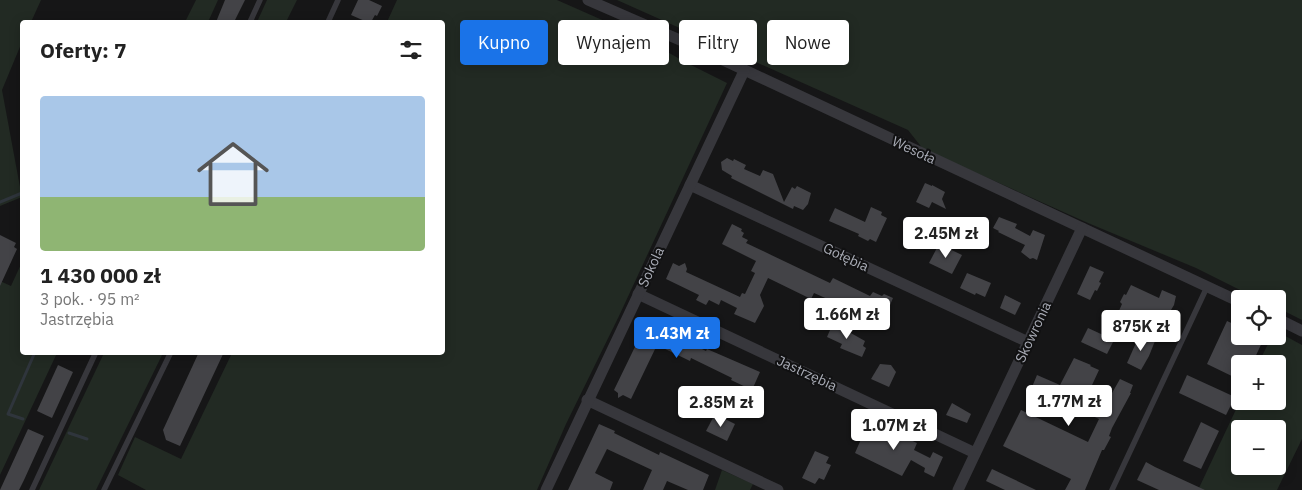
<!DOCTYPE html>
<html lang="pl">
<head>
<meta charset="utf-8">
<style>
	:root { --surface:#fff; --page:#f2f2f2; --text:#222; --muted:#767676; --line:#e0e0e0; --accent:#1a73e8 }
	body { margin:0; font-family:"IBM Plex Sans",sans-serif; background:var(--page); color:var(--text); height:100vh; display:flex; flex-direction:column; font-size:19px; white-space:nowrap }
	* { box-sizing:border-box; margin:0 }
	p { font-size:16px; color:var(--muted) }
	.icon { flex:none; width:28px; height:28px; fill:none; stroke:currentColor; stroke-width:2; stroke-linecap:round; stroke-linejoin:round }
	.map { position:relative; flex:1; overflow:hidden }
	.side { position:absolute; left:20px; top:20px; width:425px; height:335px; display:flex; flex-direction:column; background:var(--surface); border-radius:5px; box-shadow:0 2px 12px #0003 }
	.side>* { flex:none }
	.hud { position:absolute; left:460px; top:20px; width:475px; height:45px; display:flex; gap:10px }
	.tools { position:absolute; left:1231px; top:290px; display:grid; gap:10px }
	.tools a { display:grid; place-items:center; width:55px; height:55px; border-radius:5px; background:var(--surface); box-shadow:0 2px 12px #0003; font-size:25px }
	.price { position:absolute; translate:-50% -42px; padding:0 11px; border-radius:5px; background:#fff; color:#222; font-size:16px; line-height:32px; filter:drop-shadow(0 1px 2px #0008) }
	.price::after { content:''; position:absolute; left:50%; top:30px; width:15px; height:11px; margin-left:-8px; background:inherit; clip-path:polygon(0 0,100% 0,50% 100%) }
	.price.on { background:var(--accent); color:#fff }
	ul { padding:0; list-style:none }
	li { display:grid; align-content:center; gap:10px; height:265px; padding:0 20px }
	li+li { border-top:1px solid var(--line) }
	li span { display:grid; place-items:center; height:155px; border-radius:5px; color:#555 }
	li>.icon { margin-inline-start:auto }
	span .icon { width:90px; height:90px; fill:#fffc; stroke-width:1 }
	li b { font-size:21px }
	h2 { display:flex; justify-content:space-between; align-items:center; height:60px; padding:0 20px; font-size:21px }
	.tag { padding:0 18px; border-radius:5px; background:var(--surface); box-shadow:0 2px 12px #0003; font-size:18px; line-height:45px }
	.tag.on { background:var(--accent); color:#fff }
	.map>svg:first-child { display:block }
	.green { fill:#222a23; fill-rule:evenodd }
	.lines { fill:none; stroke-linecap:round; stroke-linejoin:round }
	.stream { stroke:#2f353c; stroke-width:3 }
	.building { fill:#434347 }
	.lane { stroke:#37373c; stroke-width:5.5 }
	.street { stroke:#37373c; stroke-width:11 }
	.labels { text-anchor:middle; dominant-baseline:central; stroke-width:4; stroke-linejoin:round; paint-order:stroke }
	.street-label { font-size:14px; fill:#a9acb6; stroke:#111112 }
</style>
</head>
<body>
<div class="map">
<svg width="1302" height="490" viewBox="0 0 1302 490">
	<rect width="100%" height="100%" fill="#161617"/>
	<!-- green -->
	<g class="green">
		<polygon points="0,0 41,0 31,22 22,22 22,42 2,90 20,187 22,187 22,197 0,206"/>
		<polygon points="196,0 218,0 208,22 185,22"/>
		<polygon points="267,0 297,0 286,22 257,22"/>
		<polygon points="397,0 557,0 643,38 685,62 727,83 619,316 566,424 537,490 146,490 118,475 135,437 181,459 232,353 442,352 442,22 387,22"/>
		<polygon points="617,0 1302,0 1302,320 1278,308 1278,299 1258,299 1196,268 1088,223 923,149 908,130"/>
		<polygon points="22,262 22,352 57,353 0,475 0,281 11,286"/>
		<path d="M 1278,332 L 1302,345 L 1302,439 L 1277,490 L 1198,490 L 1240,401 L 1278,401 L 1278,364 L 1258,364 L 1272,336 L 1278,336 ZM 1240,429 L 1278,429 L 1278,466 L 1240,466 Z"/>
		<polygon points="104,353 163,353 96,490 39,490"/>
		<polygon points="722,470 753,484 750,490 715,490"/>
	</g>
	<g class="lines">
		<!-- stream -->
		<g class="stream">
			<polyline points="0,202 22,193"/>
			<polyline points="23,419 8,414 35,352"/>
			<polyline points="69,433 87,439"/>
		</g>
	</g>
	<!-- building -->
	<g class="building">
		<polygon points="225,0 245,0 234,22 216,22"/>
		<polygon points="358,0 369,0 382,6 377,16 375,15 371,22 367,22 351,15"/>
		<polygon points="727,158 733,161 734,159 746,165 744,169 760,176 763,170 773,174 784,202 792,187 795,189 797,186 811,193 808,204 803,210 794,206 793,209 731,178 732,176 722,170 721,162"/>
		<polygon points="925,183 932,186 932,185 945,192 942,199 946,209 932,202 929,208 916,202"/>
		<polygon points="871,207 882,212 881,215 887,218 876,242 870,239 868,241 858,236 859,234 829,221 835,208 865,222"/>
		<polygon points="999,217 1017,224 1015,228 1030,236 1033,230 1045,235 1037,260 1033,258 1030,259 1021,252 1025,245 998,232 999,231 993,228"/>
		<polygon points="732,224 742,229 741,231 744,233 742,237 748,240 746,243 830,283 833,278 870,296 873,292 882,296 884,294 893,298 885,317 880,315 877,321 814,293 811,299 768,278 760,295 764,306 755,323 734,314 737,308 721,300 719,305 709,300 706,305 696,300 699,295 666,279 673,263 679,266 685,263 687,269 686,272 740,297 742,293 745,294 755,273 751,271 756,261 722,244"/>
		<polygon points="0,235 16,243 14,247 17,249 0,286"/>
		<polygon points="939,244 962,255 952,274 929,263"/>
		<polygon points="1090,266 1104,272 1099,282 1101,283 1097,291 1095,290 1090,300 1077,294"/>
		<polygon points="967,273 991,283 985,297 976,293 975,295 960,288"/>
		<polygon points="1131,285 1159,298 1162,290 1176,296 1174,305 1162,325 1135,312 1131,321 1118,313 1122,304 1120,302 1124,294 1126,295"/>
		<polygon points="1005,295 1021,303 1015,315 1000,308"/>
		<polygon points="648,320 687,338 686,341 706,351 707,349 760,372 752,390 731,380 732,378 691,358 690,361 657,345 631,399 623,395 618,398 618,393 614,390"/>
		<polygon points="1227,321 1240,327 1240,336 1265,336 1252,364 1240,364 1240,380 1207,364"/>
		<polygon points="833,323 865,341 863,346 866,348 862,357 840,348 842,344 827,337"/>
		<polygon points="1088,328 1114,340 1107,354 1081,342"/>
		<polygon points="1140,334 1155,341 1149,356 1141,370 1127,363"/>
		<polygon points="199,352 224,352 180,446 166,440 163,430"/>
		<polygon points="1074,358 1091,365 1090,366 1099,370 1086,398 1104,407 1120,379 1133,385 1130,393 1131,393 1112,428 1109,436 1111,437 1104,450 1102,450 1085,490 1065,490 1071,479 1003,446 1021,410 1088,442 1099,419 1032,387 1037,375 1060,385"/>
		<polygon points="880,364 891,365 896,372 889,387 871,379"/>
		<polygon points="58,365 73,372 52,418 37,411"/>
		<polygon points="1187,375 1235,397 1226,415 1179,393"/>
		<polygon points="952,403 971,414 967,423 946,415"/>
		<polygon points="715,414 735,424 727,441 706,431"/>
		<polygon points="869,421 917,443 914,450 930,458 933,452 943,457 934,477 924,472 925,468 911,460 902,476 855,453"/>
		<polygon points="1201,422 1219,431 1201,469 1183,461"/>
		<polygon points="599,424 615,431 614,433 659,455 660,452 709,475 703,490 688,490 667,481 663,490 643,490 652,470 607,449 595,473 613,482 610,490 568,490"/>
		<polygon points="28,429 44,436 24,480 19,490 0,490"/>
		<polygon points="815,451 829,457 826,463 831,465 824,480 819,478 815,484 802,478"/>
		<polygon points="1146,462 1155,467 1205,490 1159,490 1137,480"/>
		<polygon points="992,469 1011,478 1036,490 1005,490 986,481"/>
	</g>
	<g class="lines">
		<!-- lane -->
		<g class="lane">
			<polyline points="250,22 260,0"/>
			<polyline points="328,22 338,0"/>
			<polyline points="32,490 96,352"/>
			<polyline points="104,490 171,352"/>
			<polyline points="1112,490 1207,287"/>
		</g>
		<!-- street -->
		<g class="street">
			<polyline points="588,0 689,44 1240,302"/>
			<polyline points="690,185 1028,342"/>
			<polyline points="638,294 975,453"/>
			<polyline points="1278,319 1302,331"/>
			<polyline points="587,400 778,490"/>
			<polyline points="546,490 744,71"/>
			<polyline points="958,490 1082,228"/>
		</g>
	</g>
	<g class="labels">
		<!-- street labels -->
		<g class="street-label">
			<text transform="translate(914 150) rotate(25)">Wesoła</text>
			<text transform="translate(846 257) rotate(25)">Gołębia</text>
			<text transform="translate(651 267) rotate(-65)">Sokola</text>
			<text transform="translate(1033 332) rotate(-65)">Skowronia</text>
			<text transform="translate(807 373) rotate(25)">Jastrzębia</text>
		</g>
	</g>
</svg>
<div class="tools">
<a><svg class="icon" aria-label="locate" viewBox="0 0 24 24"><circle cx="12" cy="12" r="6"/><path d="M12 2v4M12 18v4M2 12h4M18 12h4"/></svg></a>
<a>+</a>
<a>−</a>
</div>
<b class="price" style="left:946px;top:259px">2.45M zł</b>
<b class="price" style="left:847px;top:340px">1.66M zł</b>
<b class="price" style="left:1141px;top:352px">875K zł</b>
<b class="price on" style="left:677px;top:359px">1.43M zł</b>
<b class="price" style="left:1069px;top:427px">1.77M zł</b>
<b class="price" style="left:721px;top:428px">2.85M zł</b>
<b class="price" style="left:894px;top:451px">1.07M zł</b>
<div class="hud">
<a class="tag on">Kupno</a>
<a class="tag">Wynajem</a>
<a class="tag">Filtry</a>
<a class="tag">Nowe</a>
</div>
<section class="side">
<h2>Oferty: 7<svg class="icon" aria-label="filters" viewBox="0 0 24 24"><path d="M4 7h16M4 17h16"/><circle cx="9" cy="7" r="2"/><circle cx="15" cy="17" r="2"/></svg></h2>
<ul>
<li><span style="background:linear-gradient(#a9c7e8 65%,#8fb573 0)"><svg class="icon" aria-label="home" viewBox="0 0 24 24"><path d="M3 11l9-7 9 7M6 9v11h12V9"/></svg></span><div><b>1 430 000 zł</b><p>3 pok. · 95 m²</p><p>Jastrzębia</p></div></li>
</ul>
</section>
</div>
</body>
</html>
